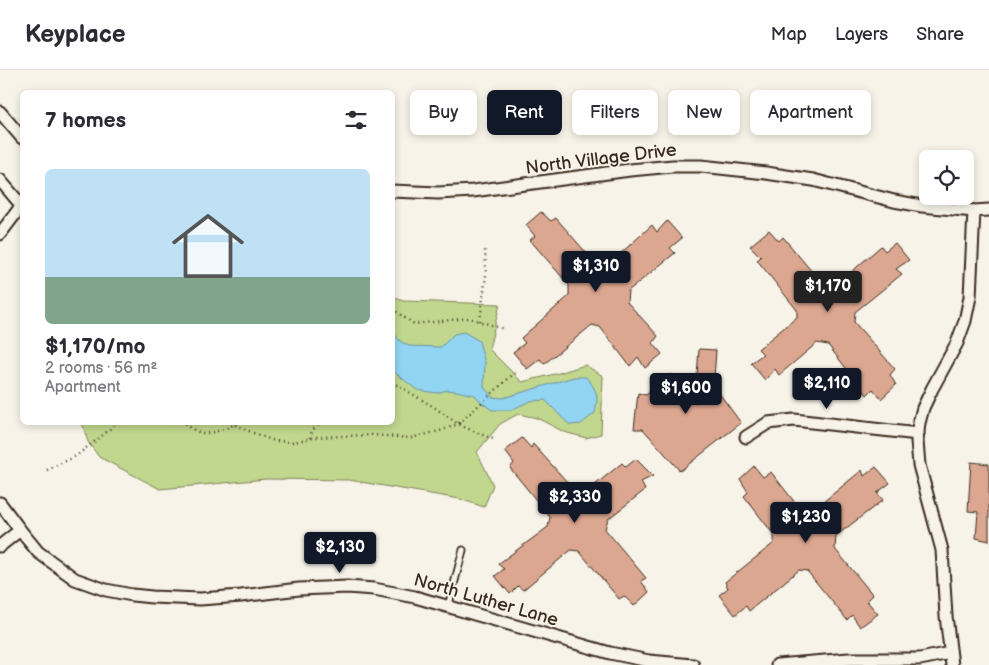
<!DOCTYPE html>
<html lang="en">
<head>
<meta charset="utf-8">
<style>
	:root { --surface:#fff; --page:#f7f7f7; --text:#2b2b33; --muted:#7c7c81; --line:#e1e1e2; --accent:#111827 }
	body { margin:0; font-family:"Balsamiq Sans",sans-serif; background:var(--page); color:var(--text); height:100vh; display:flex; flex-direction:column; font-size:19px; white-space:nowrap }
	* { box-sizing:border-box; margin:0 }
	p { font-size:16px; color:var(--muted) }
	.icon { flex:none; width:28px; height:28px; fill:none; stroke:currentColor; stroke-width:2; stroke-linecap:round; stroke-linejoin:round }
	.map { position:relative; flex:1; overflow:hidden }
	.details { position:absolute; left:20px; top:20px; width:375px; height:335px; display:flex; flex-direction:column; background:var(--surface); border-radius:8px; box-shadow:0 2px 8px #0003 }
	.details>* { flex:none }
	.guide { position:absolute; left:410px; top:20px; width:475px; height:45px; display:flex; gap:10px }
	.controls { position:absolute; left:919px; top:80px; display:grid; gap:10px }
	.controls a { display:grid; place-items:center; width:55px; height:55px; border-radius:8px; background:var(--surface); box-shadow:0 2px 8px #0003; font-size:25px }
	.price { position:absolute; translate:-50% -42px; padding:0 11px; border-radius:5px; background:var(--accent); color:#fff; font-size:16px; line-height:32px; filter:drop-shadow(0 1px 2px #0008) }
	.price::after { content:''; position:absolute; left:50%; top:30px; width:15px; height:11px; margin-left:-8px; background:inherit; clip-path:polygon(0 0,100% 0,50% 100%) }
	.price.active { background:#222; color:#fff }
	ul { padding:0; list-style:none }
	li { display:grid; align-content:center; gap:10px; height:265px; padding:0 25px }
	li span { display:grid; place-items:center; height:155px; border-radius:8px; color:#555 }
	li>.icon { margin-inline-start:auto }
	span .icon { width:90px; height:90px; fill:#fffc; stroke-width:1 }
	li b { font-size:21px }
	h2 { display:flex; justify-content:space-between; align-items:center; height:60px; padding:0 25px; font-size:21px }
	.pill { padding:0 18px; border-radius:8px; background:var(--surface); box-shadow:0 2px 8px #0003; font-size:18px; line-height:45px }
	.pill.active { background:var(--accent); color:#fff }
	header { display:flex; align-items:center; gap:30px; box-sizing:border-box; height:70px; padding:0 25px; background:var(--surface); border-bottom:1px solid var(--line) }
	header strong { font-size:24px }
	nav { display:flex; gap:28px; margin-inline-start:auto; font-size:18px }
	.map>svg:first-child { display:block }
	.green { fill:#c0d78d; stroke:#7e8056 }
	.water { fill:#91d5f3; stroke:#6f919e }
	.building { fill:#dca790; stroke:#3b2a1e }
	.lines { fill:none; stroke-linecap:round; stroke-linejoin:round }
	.service-casing { stroke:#3b2a1e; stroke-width:9 }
	.minor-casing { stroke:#3b2a1e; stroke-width:15 }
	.path { stroke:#3b2a1e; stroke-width:2.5; stroke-dasharray:1 4; stroke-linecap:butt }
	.service { stroke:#f7f3e8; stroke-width:5.5 }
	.minor { stroke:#f7f3e8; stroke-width:11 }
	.labels { text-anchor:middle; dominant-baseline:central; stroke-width:4; stroke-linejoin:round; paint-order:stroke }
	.street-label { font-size:18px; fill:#3b2a1e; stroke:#f7f3e8 }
</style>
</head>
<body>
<header>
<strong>Keyplace</strong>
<nav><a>Map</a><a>Layers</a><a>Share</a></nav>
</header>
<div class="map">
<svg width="989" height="595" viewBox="0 0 989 595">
	<rect width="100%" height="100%" fill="#f7f3e8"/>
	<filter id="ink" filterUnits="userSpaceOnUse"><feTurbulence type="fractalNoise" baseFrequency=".02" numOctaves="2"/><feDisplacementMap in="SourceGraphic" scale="10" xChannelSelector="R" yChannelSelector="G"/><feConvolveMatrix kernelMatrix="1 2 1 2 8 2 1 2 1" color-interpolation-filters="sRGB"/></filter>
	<g filter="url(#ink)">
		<!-- green -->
		<polygon class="green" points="393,227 403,231 500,234 489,279 522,312 559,303 585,295 603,306 601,364 586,368 564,362 537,348 518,344 500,354 477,382 493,415 484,437 460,429 349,410 266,409 160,419 99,387 88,372 82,353 392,352"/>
		<!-- water -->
		<path class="water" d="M 392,261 L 400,271 L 409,276 L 441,277 L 454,264 L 464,262 L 479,271 L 485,293 L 484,317 L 492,327 L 503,328 L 574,307 L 586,307 C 597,320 599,326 595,343 L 581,354 L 570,355 C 561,348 554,338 545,330 L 530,331 L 511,340 L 492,340 L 481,332 L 475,325 L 456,321 L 447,320 L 437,323 L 417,320 L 393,301 Z"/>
		<!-- building -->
		<g class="building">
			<polygon points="541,142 551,151 556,148 596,194 609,194 652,155 657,162 667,151 682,168 670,178 675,183 628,221 627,232 658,266 653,273 662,284 645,298 638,287 630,296 600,257 592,255 544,294 540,289 527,299 513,282 525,273 521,268 569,226 569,215 530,170 535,166 526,155"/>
			<polygon points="769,160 779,171 783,167 823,215 833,218 881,176 885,181 895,173 909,190 896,199 902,204 855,242 854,252 895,299 890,305 896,315 881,329 873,319 867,325 828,275 817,273 779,305 775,299 765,310 751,293 763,284 758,279 797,247 797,240 757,190 761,187 750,176"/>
			<polygon points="699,279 716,280 714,310 716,309 716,319 741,353 680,401 643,359 634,359 638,323 646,325 671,304 695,333"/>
			<polygon points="522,368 531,378 533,374 577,423 585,423 622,393 626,397 636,389 653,406 641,412 645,420 608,449 605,459 646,508 641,511 649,522 634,536 624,526 619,529 579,481 571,480 523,520 518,516 510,524 495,506 504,499 498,494 548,457 550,447 510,398 514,393 505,381"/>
			<polygon points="971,392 989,394 989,471 976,468 978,442 968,441"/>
			<polygon points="754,396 763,407 771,402 800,439 811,442 862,400 864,406 876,397 890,413 877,423 883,430 836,466 835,479 873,525 867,531 878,544 860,557 852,545 847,550 807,501 799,500 749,541 746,536 735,545 719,525 728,518 725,512 774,473 774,465 744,426 748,422 740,409"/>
		</g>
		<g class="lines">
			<defs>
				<polyline id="service" points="448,537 463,480"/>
				<g id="minor">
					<polyline points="0,42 22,68"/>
					<polyline points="0,110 22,136"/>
					<polyline points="392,121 438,123 473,121 630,100 673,96 701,96 766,103 813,110 894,131 922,136 974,141 989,140"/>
					<polyline points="0,164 22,135"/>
					<polyline points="746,367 768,353 794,350 918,364"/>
					<polyline points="0,433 20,460 38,482 75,509 106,520 132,525 152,527 200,529 241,526 299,519 347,517 374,519 415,527 610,583 649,591 693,595"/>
					<polyline points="0,476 20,460"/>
					<polyline points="777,595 849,589 920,589 950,583"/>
					<polyline points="952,595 946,546 942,480 919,395 917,371 919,353 923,338 932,319 957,273 965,251 970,227 974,141"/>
				</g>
			</defs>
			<!-- service casing -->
			<use href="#service" class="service-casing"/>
			<!-- minor casing -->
			<use href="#minor" class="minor-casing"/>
			<!-- path -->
			<g class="path">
				<polyline points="392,239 414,254 469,248 504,259"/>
				<polyline points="480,251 486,205 485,179"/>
				<polyline points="392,312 434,337 458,354 473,361 493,369"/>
				<path d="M 180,352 C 186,355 196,362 202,363 C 211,364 231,358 237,352"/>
				<polyline points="235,355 258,365 275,371 295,372 315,367 372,365 411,368 443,360 458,354 517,301"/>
				<polyline points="310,368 312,361 320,352"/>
				<polyline points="47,400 76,386 108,361 117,352"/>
			</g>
			<!-- service -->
			<use href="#service" class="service"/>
			<!-- minor -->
			<use href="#minor" class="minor"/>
		</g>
	</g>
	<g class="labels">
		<!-- street labels -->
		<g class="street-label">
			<text transform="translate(601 89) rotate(-7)">North Village Drive</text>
			<text transform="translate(486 530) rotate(16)">North Luther Lane</text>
		</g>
	</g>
</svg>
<div class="controls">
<a><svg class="icon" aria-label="locate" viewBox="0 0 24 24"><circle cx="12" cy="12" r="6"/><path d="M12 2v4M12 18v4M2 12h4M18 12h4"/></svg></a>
</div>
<b class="price" style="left:596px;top:223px">$1,310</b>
<b class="price active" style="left:828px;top:243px">$1,170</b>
<b class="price" style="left:827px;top:340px">$2,110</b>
<b class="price" style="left:686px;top:345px">$1,600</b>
<b class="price" style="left:575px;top:454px">$2,330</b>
<b class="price" style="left:806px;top:474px">$1,230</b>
<b class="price" style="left:340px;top:504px">$2,130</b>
<div class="guide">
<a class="pill">Buy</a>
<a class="pill active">Rent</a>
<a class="pill">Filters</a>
<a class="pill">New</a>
<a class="pill">Apartment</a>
</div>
<section class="details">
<h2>7 homes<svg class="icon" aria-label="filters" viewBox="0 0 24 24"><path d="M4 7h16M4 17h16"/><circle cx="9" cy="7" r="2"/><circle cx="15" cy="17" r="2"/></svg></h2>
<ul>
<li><span style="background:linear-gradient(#bfe0f5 70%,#7fa58c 0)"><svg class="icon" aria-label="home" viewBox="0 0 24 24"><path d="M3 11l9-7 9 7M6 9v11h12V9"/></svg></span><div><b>$1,170/mo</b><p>2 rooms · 56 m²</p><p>Apartment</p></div></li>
</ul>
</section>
</div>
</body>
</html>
